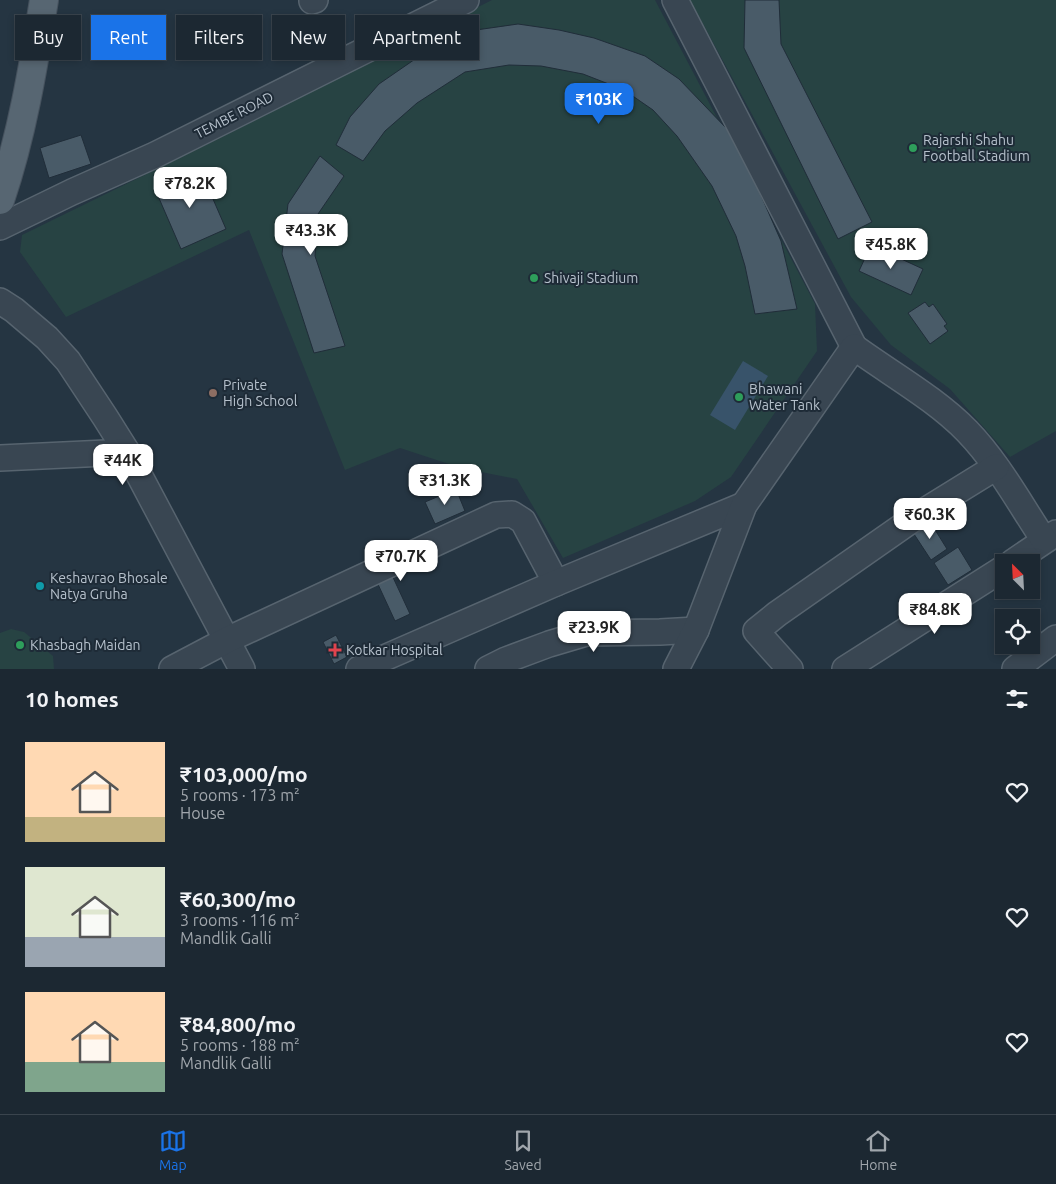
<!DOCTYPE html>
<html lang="en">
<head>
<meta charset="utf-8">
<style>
	:root { --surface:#1c2832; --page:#29343e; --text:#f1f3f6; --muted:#a0a6ac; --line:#3a444d; --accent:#1a73e8 }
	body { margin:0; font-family:Ubuntu,sans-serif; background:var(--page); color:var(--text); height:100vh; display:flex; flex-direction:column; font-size:19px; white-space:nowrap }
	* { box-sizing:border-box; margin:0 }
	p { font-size:16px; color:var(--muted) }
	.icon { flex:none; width:28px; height:28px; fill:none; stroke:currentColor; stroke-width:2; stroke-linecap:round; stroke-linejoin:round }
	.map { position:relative; height:669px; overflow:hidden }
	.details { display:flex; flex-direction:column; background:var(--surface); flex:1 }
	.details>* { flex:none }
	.top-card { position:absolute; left:15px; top:15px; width:500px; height:45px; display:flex; gap:10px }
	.needle { width:32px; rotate:336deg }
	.controls { position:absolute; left:995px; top:554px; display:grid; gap:10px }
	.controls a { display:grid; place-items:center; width:45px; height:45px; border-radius:0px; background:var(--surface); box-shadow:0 2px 8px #0003,0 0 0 1px var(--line); font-size:25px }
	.price { position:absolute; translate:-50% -42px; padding:0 11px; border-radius:10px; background:#fff; color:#222; font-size:16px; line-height:32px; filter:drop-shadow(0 1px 2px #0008) }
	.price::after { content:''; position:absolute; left:50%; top:30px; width:15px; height:11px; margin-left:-8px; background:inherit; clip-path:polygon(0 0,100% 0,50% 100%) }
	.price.on { background:var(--accent); color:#fff }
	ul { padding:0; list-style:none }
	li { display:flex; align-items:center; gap:15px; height:125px; padding:0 25px }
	li span { display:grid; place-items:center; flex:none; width:140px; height:100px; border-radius:0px; color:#555 }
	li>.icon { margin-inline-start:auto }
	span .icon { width:60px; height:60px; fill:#fffc; stroke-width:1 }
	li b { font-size:21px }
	h2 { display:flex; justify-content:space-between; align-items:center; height:60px; padding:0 25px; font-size:21px }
	.pill { padding:0 18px; border-radius:0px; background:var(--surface); box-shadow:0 2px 8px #0003,0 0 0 1px var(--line); font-size:18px; line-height:45px }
	.pill.on { background:var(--accent); color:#fff }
	.tab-bar { display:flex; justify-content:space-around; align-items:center; height:70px; border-top:1px solid var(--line); background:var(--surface); font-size:14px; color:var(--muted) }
	.tab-bar a { display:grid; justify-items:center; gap:2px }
	.tab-bar .on { color:var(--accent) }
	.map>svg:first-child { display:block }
	.green { fill:#274343 }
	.water { fill:#38536a }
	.building { fill:#495b68; stroke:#202d39 }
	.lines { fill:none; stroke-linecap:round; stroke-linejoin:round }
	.minor-casing { stroke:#57646f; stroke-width:28 }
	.major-casing { stroke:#46525e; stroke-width:30 }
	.minor { stroke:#394652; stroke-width:25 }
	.major { stroke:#576672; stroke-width:28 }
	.leisure-dot { fill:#2e9e5b; stroke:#1e2b37; stroke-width:2 }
	.education-dot { fill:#8d6e63; stroke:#1e2b37; stroke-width:2 }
	.culture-dot { fill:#0f9aa8; stroke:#1e2b37; stroke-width:2 }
	.health-dot { fill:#e0444e; stroke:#1e2b37; stroke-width:2 }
	.labels { text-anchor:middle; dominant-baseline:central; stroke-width:4; stroke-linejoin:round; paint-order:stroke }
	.street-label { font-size:14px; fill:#b6c1cc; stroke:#1e2b37 }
	.poi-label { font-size:14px; fill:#b6c1cc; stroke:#1e2b37; text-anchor:start }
</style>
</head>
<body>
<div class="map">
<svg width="1056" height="669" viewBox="0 0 1056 669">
	<rect width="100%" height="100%" fill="#253542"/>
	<!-- green -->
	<g class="green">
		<polygon points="492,0 655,0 815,304 817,351 731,477 695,501 563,558 517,479 461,468 400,448 345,470 249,230 66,317 20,252 22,235 210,143"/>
		<polygon points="690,0 1056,0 1056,431 1010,457 950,389 891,345 851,297"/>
		<polygon points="11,629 24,632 53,656 54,669 0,669 0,633"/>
	</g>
	<!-- water -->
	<polygon class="water" points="743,361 768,376 735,430 710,415"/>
	<!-- building -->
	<g class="building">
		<polygon points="745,0 779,0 781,44 872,222 838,239 744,48"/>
		<polygon points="518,24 559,30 594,38 645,56 679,79 728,130 756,184 781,241 797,309 755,314 745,266 736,236 712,186 677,136 653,110 624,90 583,74 541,66 509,65 465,72 417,103 385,131 363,161 336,145 350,117 379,84 434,46 476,30"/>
		<polygon points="81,135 91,164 49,178 40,148"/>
		<polygon points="320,156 344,176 318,214 315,256 345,346 314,353 282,254 288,204"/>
		<polygon points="200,169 226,229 181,249 155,189"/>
		<polygon points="871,245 923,269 911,295 859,271"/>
		<polygon points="925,302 929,307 933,304 947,324 944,326 948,331 930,344 908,313"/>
		<polygon points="456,489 465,511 435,524 425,502"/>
		<polygon points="929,520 947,549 931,560 912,531"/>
		<polygon points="958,547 972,570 948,585 934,563"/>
		<polygon points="391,573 410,614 395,621 376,580"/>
		<polygon points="336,635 347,657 334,664 323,642"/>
	</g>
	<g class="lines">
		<defs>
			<g id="minor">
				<polyline points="675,0 854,347"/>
				<polyline points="312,1 315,0"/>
				<polyline points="0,227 72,192 155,155 466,0"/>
				<polyline points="0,301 14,310 47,338 68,361 105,417 127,452 242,669"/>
				<polyline points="0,458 127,452"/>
				<polyline points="1013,562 1056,533"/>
				<polyline points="172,669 227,640 496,515 512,514 523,521 556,583"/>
				<polyline points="359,669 556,583 744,505"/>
				<polyline points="488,669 506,660 549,644 586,633 660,632 696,630"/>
				<path d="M 676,669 L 696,630 L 744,505 L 854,347 C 891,374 936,399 967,431 C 998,463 1020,504 1044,540"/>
				<polyline points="790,669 756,631 777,614 920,514 996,467"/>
				<polyline points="845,669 1004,568"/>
				<polyline points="1015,669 1056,638"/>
			</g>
			<path id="major" d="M 0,200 C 22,135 33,68 44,0"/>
		</defs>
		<!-- minor casing -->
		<use href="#minor" class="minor-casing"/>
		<!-- major casing -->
		<use href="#major" class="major-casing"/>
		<!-- minor -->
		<use href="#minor" class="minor"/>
		<!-- major -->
		<use href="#major" class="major"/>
	</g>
	<!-- markers -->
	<g class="leisure-dot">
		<circle cx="913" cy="148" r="5"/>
		<circle cx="534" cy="278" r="5"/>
		<circle cx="739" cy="397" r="5"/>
		<circle cx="20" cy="645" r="5"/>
	</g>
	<circle class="education-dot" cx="213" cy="393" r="5"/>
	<circle class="culture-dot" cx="40" cy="586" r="5"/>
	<path class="health-dot" d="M332.5 642.5h5v5h5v5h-5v5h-5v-5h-5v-5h5z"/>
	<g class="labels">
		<!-- street labels -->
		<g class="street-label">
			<text transform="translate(234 115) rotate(-27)">TEMBE ROAD</text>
		</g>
		<!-- poi labels -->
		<g class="poi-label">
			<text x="923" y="140">Rajarshi Shahu<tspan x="923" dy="16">Football Stadium</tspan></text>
			<text x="544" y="278">Shivaji Stadium</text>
			<text x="223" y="385">Private<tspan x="223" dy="16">High School</tspan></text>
			<text x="749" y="389">Bhawani<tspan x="749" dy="16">Water Tank</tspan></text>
			<text x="50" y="578">Keshavrao Bhosale<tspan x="50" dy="16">Natya Gruha</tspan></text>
			<text x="30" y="645">Khasbagh Maidan</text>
			<text x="346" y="650">Kotkar Hospital</text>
		</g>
	</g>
</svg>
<div class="controls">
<a><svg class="needle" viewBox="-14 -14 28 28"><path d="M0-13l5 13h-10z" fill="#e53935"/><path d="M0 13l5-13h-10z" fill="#a0a6ac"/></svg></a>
<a><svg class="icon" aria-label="locate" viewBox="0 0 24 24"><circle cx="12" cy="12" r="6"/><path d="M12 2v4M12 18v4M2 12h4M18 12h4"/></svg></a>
</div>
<b class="price on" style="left:599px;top:125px">₹103K</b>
<b class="price" style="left:190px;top:209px">₹78.2K</b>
<b class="price" style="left:311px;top:256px">₹43.3K</b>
<b class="price" style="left:891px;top:270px">₹45.8K</b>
<b class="price" style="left:123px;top:486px">₹44K</b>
<b class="price" style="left:445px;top:506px">₹31.3K</b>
<b class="price" style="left:930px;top:540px">₹60.3K</b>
<b class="price" style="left:401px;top:582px">₹70.7K</b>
<b class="price" style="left:935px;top:635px">₹84.8K</b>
<b class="price" style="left:594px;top:653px">₹23.9K</b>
<div class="top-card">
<a class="pill">Buy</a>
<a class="pill on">Rent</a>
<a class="pill">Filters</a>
<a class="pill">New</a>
<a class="pill">Apartment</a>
</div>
</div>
<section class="details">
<h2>10 homes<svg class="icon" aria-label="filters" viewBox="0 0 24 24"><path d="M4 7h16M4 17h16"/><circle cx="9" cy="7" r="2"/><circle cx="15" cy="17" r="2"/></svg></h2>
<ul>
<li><span style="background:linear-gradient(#ffd9b3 75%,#c2b280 0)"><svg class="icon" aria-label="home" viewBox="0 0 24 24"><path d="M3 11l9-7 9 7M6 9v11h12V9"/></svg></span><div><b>₹103,000/mo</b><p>5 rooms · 173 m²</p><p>House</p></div><svg class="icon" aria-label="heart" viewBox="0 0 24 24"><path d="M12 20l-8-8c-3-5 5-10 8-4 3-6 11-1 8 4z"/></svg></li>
<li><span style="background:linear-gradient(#dfe7d0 70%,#9aa5b1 0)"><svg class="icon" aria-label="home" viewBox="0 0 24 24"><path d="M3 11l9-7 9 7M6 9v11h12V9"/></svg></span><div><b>₹60,300/mo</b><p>3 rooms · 116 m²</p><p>Mandlik Galli</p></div><svg class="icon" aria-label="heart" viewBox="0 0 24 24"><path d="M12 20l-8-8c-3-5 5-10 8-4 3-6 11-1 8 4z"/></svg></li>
<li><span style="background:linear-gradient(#ffd9b3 70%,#7fa58c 0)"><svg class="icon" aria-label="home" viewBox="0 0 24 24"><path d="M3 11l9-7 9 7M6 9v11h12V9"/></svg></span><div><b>₹84,800/mo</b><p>5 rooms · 188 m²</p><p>Mandlik Galli</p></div><svg class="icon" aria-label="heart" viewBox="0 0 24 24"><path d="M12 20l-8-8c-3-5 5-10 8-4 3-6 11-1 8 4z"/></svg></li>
</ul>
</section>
<nav class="tab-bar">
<a class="on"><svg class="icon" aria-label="map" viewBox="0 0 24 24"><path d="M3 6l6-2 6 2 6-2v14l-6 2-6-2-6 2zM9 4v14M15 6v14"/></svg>Map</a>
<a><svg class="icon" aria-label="saved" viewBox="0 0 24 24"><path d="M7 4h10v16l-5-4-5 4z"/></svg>Saved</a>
<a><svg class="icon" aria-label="home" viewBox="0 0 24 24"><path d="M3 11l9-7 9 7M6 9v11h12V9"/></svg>Home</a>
</nav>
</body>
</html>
